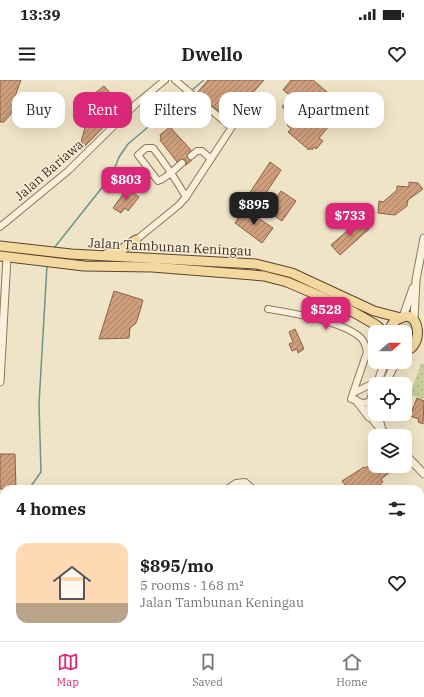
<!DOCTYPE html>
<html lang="en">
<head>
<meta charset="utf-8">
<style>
	:root { --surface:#fff; --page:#f6f6f6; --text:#222; --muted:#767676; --line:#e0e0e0; --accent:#db2777 }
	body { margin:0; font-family:"IBM Plex Serif",serif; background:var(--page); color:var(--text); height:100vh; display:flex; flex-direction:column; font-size:15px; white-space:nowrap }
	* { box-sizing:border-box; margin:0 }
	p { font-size:13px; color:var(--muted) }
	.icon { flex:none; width:22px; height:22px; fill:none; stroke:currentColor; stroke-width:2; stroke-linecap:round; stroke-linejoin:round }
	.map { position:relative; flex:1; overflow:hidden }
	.drawer { position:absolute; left:0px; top:405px; width:424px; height:156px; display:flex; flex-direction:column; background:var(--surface); border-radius:12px 12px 0 0; box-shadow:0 4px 16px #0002 }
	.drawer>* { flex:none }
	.top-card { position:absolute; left:12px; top:12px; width:400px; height:36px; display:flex; gap:8px }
	.needle { width:26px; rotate:69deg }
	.fabs { position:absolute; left:368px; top:245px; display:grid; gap:8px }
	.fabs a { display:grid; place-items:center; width:44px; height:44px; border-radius:8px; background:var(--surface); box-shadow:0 4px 16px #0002; font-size:20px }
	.price { position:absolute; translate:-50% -34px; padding:0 9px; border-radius:8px; background:var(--accent); color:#fff; font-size:13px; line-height:26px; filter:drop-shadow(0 1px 2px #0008) }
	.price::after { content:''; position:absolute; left:50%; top:24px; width:12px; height:9px; margin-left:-6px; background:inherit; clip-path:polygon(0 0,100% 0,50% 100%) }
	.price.current { background:#222; color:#fff }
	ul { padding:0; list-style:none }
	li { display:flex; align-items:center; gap:12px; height:100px; padding:0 16px }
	li span { display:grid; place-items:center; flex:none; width:112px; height:80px; border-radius:12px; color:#555 }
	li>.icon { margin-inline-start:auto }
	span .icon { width:48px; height:48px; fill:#fffc; stroke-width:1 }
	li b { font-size:17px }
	h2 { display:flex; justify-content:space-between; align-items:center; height:48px; padding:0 16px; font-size:17px }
	.pill { padding:0 14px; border-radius:12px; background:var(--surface); box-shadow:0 4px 16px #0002; font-size:14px; line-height:36px }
	.pill.current { background:var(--accent); color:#fff }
	.status { display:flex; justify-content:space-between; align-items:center; height:28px; padding:0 20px; background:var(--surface); direction:ltr }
	.status svg { height:11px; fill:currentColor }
	header { display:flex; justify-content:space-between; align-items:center; height:52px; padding:0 16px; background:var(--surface); font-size:18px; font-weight:700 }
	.menu { display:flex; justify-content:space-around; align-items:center; height:56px; border-top:1px solid var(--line); background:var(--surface); font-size:11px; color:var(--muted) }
	.menu a { display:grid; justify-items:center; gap:2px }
	.menu .current { color:var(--accent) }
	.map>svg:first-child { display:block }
	.grass { fill:url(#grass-dots) }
	.green { fill:#c9cf9b }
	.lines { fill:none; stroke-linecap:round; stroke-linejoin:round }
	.stream { stroke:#6f938a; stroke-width:1.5 }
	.building { fill:url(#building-hatch); stroke:#8d5f41 }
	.minor-casing { stroke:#8d765c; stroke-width:8 }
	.tertiary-casing { stroke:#8d765c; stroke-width:9 }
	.primary-casing { stroke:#5b4430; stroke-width:11 }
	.minor { stroke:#faf1dc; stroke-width:6 }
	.tertiary { stroke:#faf1dc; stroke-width:7 }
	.primary { stroke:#f3d9a0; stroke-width:9 }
	.labels { text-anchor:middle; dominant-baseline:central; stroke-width:3; stroke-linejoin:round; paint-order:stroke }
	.street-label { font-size:13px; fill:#3d2e20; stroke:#f7eed8 }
</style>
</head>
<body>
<div class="status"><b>13:39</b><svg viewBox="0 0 49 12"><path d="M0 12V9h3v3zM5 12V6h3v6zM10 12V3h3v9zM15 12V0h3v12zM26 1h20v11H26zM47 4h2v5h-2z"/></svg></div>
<header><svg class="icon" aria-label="menu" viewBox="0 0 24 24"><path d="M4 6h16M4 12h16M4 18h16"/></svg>Dwello<svg class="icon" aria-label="heart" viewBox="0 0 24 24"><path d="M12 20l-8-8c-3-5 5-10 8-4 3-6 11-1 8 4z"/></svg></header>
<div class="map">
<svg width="424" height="561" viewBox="0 0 424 561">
	<defs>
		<pattern id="grass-dots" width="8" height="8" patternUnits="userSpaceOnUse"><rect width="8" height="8" fill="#c9cf9b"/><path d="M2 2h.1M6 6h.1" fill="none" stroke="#aeb285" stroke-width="1.8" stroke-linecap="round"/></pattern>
		<pattern id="building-hatch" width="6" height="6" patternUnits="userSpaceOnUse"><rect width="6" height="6" fill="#cf9f7d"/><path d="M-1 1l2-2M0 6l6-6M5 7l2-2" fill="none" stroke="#a98266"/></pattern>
	</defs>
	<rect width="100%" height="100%" fill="#f0e4c8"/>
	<!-- grass -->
	<polygon class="grass" points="421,283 424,284 424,319 410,315"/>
	<!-- green -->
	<polygon class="green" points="409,242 413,243 419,257 405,267 405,252 395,252 401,243"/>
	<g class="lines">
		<!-- stream -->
		<g class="stream">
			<polyline points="192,10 204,0"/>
			<polyline points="54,168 112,95 119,77 128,64 187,14"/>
			<polyline points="29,409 41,392 39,324 47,185"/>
			<polyline points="0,447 4,442"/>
		</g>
	</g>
	<!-- building -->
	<g class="building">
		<polygon points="0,0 21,0 14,19 17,21 15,29 4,42 0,42"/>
		<polygon points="208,0 264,0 229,40 197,13"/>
		<polygon points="291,0 313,0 333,17 330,20 334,24 328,31 331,34 324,42 329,46 319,58 323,61 316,69 314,67 312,70 310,68 309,70 288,52 291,49 287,45 294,37 282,27 291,16 283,10"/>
		<polygon points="104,6 123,27 83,68 80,66 94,14"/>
		<polygon points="170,47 191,70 187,76 192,80 186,85 186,82 184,79 177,82 160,60 161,58 160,55"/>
		<polygon points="270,82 281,90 260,122 249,114"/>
		<polygon points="409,102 418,103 423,109 408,120 407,126 395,135 378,133 379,121 383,122 397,110 397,106 409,107"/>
		<polygon points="126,110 128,111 130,110 139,117 128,131 125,128 121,133 113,128"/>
		<polygon points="281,111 296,121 282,141 267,131"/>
		<polygon points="245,129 273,148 262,163 235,143"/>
		<polygon points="360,140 369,149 340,175 331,165"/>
		<polygon points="114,211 143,220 139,234 136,243 130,248 129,258 99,259"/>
		<polygon points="295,249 304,269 298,273 297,269 292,271 289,264 293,262 289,252"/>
		<polygon points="417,318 424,321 423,344 418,342 419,339 410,336"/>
		<polygon points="0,374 15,374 16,409 0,409"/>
		<polygon points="370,385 372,388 374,386 392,386 387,390 389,393 381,399 383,402 375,409 348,409 342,401 364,387 365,388"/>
	</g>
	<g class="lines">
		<defs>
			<g id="minor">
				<polyline points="175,0 231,47"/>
				<polyline points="191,76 197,71 202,71 211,79"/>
				<path d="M 182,83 C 175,89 167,98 158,101 L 138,75 L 146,68 L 153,68 C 165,83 176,100 186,117"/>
				<polyline points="0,147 68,91 137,23 165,0"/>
				<polyline points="136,160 179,125 186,117 245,27"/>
				<path d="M 268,229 C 292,233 343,241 361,258 C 365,262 366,267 367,272 L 351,319 L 363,323 L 375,321"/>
				<polyline points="353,313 378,301"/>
				<polyline points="227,409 236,403 245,402 253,409"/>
				<polyline points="420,465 424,461"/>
			</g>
			<g id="tertiary">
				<polyline points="403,237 413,208"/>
				<polyline points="414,239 416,200 424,158"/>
				<polyline points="0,302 7,177"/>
				<polyline points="377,304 385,282"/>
				<polyline points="385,304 396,282"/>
				<path d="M 375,308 C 363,335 370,337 388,356"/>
				<polyline points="356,320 369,337"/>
				<polyline points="377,334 381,346"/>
				<polyline points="405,374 424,394"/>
			</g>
			<g id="primary">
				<polyline points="0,166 71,174 256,184 292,193 374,231 401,238"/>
				<polyline points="107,174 121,170 136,160"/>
				<polyline points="0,176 84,186 152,187 264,196 287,202 341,225 376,245 384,252"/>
				<path d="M 390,252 C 390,247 393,242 398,239 C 421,225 424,269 405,270"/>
			</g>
		</defs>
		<!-- minor casing -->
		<use href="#minor" class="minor-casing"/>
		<!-- tertiary casing -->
		<use href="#tertiary" class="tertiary-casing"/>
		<!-- primary casing -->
		<use href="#primary" class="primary-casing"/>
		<!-- minor -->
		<use href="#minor" class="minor"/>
		<!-- tertiary -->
		<use href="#tertiary" class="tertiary"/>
		<!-- primary -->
		<use href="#primary" class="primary"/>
	</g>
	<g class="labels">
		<!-- street labels -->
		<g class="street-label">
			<text transform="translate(49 90) rotate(-41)">Jalan Bariawa</text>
			<text transform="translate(170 167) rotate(3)">Jalan Tambunan Keningau</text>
		</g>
	</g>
</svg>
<div class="fabs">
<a><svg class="needle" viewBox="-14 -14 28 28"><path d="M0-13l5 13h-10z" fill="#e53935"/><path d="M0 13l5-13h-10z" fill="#767676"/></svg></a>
<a><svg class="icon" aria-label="locate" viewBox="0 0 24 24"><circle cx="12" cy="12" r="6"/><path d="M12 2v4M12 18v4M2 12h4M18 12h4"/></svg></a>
<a><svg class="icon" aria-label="layers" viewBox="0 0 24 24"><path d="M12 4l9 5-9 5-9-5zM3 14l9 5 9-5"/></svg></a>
</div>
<b class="price" style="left:126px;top:121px">$803</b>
<b class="price current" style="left:254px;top:146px">$895</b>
<b class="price" style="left:350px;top:157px">$733</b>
<b class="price" style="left:326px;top:251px">$528</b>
<div class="top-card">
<a class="pill">Buy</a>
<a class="pill current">Rent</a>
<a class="pill">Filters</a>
<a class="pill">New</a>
<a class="pill">Apartment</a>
</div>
<section class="drawer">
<h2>4 homes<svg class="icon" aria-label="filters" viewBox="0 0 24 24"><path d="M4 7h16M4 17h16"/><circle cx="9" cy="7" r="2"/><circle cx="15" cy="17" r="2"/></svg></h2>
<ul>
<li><span style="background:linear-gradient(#ffd9b3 75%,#b9a48a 0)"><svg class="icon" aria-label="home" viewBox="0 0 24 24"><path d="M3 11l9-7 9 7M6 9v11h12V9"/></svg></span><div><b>$895/mo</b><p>5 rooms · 168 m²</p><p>Jalan Tambunan Keningau</p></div><svg class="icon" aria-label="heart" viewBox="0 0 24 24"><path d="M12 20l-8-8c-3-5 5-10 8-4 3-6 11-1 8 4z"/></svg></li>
</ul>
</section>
</div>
<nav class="menu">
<a class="current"><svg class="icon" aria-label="map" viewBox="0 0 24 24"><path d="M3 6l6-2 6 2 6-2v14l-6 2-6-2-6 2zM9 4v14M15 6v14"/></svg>Map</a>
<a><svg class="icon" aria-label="saved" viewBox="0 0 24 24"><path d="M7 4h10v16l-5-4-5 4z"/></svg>Saved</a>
<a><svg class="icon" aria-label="home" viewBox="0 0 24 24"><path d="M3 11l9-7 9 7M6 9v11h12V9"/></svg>Home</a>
</nav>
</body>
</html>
